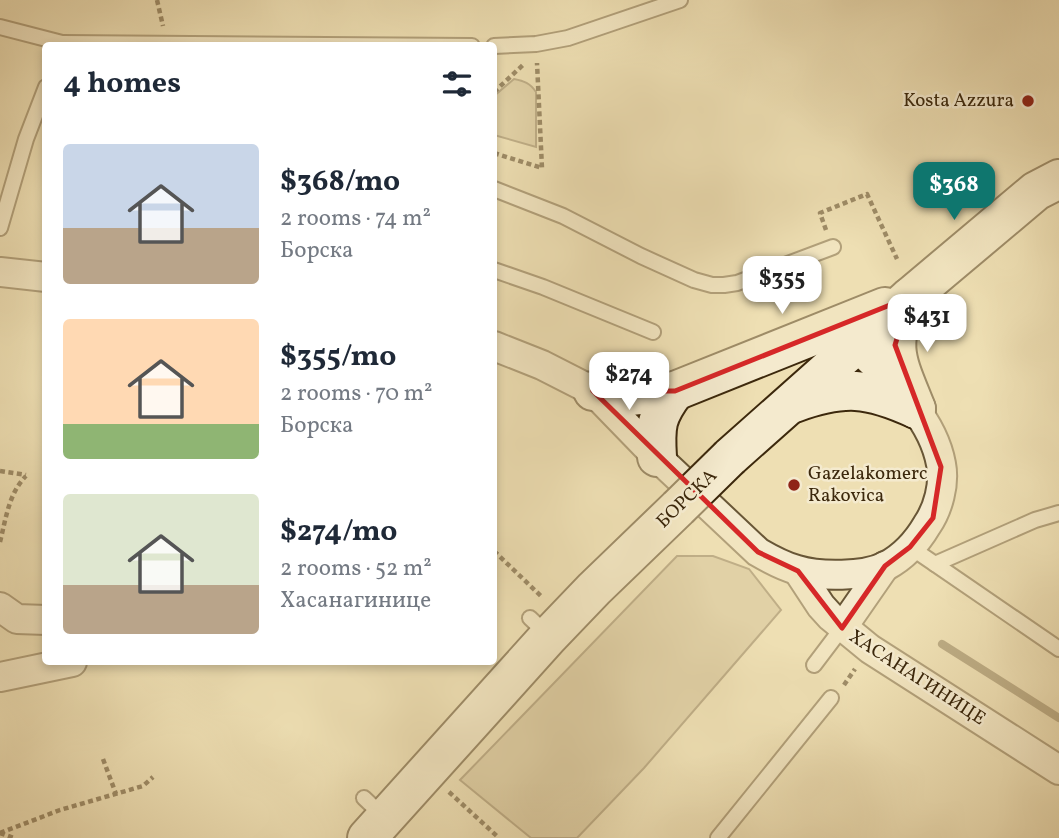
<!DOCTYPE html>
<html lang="en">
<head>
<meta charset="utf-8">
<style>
	:root { --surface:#fff; --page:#f6f6f7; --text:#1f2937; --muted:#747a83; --accent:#0f766e }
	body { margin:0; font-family:Vollkorn,serif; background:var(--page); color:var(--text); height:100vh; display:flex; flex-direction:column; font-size:26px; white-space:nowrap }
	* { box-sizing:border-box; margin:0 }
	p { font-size:23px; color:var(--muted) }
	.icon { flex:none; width:38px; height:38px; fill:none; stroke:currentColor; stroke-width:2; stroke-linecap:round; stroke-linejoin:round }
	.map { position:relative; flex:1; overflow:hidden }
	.drawer { position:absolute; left:42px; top:42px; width:455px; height:623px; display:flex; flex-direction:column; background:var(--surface); border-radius:7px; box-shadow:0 4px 10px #0003 }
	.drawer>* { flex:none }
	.price { position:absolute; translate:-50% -60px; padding:0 16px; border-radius:14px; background:#fff; color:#222; font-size:23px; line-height:46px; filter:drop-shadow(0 2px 4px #0008) }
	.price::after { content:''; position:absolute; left:50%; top:42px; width:21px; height:16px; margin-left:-10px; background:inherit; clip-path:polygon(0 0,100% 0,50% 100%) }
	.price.active { background:var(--accent); color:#fff }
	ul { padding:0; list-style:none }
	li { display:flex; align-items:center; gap:21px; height:175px; padding:0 21px }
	li span { display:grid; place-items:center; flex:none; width:196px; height:140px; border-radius:7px; color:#555 }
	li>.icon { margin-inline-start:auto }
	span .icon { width:84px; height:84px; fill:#fffc; stroke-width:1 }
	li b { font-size:30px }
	h2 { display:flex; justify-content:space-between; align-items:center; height:84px; padding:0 21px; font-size:30px }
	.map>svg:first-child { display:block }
	.green { fill:#d0c097; stroke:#867452; stroke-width:2 }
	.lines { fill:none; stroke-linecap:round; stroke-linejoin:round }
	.stream { stroke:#82714e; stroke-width:8 }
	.lane-casing { stroke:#685636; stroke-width:18 }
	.street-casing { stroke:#685636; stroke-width:32 }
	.secondary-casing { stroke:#3c280c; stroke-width:42 }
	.path { stroke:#3c280c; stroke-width:4.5; stroke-dasharray:5 3.5; stroke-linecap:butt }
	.lane { stroke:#f4eace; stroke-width:14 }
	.street { stroke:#f4eace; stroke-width:28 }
	.secondary { stroke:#f4eace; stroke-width:38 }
	.secondary-bridge-casing { stroke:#3c280c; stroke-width:42; stroke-linecap:butt }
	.secondary-bridge { stroke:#f4eace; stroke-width:38 }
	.marked { fill:none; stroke:#d62828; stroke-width:5; stroke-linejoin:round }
	.poi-dot { fill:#8f2418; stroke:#f4eace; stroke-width:2.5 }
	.labels { text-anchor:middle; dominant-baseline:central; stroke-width:5; stroke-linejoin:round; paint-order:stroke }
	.poi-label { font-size:19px; fill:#3c280c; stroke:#f4eace; text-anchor:end }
	.street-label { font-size:19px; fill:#3c280c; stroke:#f4eace }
</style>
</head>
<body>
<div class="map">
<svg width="1059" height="838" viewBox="0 0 1059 838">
	<rect width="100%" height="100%" fill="#eedfb3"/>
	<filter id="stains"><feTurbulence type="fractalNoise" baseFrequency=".00286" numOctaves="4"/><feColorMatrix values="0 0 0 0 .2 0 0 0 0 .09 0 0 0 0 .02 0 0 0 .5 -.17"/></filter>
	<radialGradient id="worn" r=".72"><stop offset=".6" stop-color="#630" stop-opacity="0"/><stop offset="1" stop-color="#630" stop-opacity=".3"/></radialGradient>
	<!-- green -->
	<g class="green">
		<path d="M 514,79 C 524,81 530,83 536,92 L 536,147 L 494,135 L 494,96 Z"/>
		<polygon points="677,556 713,556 749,569 781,610 644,768 577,838 531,838 460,780"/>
	</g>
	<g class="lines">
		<!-- stream -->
		<polyline class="stream" points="942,644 1059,718"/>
		<defs>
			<g id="lane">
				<polyline points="0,27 62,43"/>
				<polyline points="61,46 62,43 472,46"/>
				<polyline points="494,46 536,44 568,38 680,0"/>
				<polyline points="494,189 563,216 641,256 694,280 712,285 724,285 737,283 833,247"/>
				<polyline points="0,228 26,139 46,87"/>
				<polyline points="494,270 543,287 653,332"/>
				<polyline points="910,547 935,564 1035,520 1059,513"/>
				<polyline points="935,564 1059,649"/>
				<polyline points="530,618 549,636"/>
				<polyline points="814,665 842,628"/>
				<polyline points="364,798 383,816"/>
				<polyline points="718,838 831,698"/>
			</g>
			<g id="street">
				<polyline points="0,272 46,277"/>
				<path d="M 494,346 L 542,365 L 593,391 L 657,457 L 758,552 C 770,559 783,566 797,570 C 820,577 864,577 886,566 C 903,557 917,542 927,525 C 938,509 945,484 941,464 C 932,415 889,379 855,346"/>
				<polyline points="798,571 821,606 831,617 870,649 1059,770"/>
				<polyline points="0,607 17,619 46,620"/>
				<polyline points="842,628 885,566"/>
				<polyline points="0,677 72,662"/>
			</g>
			<g id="secondary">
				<path d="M 910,297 C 886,346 897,361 916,409"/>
				<polyline points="593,391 630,396 675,391 885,307"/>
				<path d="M 794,403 C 844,385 868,387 916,409"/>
				<path d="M 657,457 C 655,426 656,416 675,391"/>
				<polyline points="730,457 910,297 1036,191 1059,179"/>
				<polyline points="367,838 549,636 594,589 678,508"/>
			</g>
		</defs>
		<!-- lane casing -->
		<use href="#lane" class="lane-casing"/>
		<!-- street casing -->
		<use href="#street" class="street-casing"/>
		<!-- secondary casing -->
		<use href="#secondary" class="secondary-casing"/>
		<!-- path -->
		<g class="path">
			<polyline points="157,0 163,26"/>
			<polyline points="494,92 524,64"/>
			<polyline points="494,153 542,168 537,63"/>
			<polyline points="826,230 820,213 867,194 897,259"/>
			<polyline points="0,471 26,475"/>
			<path d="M 0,542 C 6,518 9,493 26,476"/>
			<polyline points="494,551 543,598"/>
			<polyline points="844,685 855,669"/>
			<polyline points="103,759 116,794"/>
			<polyline points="449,792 499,838"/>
			<polyline points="0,833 60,810 143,786 153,777"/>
			<polyline points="0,833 14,838"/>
		</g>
		<!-- lane -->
		<use href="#lane" class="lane"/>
		<!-- street -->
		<use href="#street" class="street"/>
		<!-- secondary -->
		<use href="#secondary" class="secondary"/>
		<defs>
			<polyline id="secondary-bridge" points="678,508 730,457"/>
		</defs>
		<!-- secondary-bridge casing -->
		<use href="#secondary-bridge" class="secondary-bridge-casing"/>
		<!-- secondary-bridge -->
		<use href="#secondary-bridge" class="secondary-bridge"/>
	</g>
	<!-- marked area -->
	<path d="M0 0H1059V838H0ZM 910,297 L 895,345 L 941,467 L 933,518 L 910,547 L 885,566 L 842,628 L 798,571 L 758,552 L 593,391 L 675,391 Z" fill="#eedfb3" fill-opacity=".55" fill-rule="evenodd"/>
	<path class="marked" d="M 910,297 L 895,345 L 941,467 L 933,518 L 910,547 L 885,566 L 842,628 L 798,571 L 758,552 L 593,391 L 675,391 Z"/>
	<!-- markers -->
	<g class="poi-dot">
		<circle cx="1028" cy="101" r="7"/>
		<circle cx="794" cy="485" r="7"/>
	</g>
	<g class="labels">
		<!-- poi labels -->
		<g class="poi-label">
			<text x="1014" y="101">Kosta Azzura</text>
			<text x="808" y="474" text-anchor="start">Gazelakomerc<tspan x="808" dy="22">Rakovica</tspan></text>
		</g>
		<!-- street labels -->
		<g class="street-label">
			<text transform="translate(687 499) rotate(-44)">БОРСКА</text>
			<text transform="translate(917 678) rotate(33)">ХАСАНАГИНИЦЕ</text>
		</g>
	</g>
	<rect width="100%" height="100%" filter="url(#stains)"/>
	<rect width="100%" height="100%" fill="url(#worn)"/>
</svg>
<b class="price active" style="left:954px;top:222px">$368</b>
<b class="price" style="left:782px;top:316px">$355</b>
<b class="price" style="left:927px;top:354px">$431</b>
<b class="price" style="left:629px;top:412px">$274</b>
<section class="drawer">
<h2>4 homes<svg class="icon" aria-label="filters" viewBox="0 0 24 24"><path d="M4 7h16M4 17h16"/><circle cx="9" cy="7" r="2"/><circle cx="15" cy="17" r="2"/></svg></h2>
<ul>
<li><span style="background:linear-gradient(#c9d6e8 60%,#b9a48a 0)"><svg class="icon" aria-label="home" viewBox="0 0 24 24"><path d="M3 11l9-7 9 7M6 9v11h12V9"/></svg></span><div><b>$368/mo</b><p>2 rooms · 74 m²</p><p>Борска</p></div></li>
<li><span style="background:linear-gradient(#ffd9b3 75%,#8fb573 0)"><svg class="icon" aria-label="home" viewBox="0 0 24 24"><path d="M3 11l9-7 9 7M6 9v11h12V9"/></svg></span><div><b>$355/mo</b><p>2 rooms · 70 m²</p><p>Борска</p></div></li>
<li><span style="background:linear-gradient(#dfe7d0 65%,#b9a48a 0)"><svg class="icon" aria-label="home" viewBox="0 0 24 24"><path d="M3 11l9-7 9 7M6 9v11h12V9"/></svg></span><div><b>$274/mo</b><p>2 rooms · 52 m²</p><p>Хасанагинице</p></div></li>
</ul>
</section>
</div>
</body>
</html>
